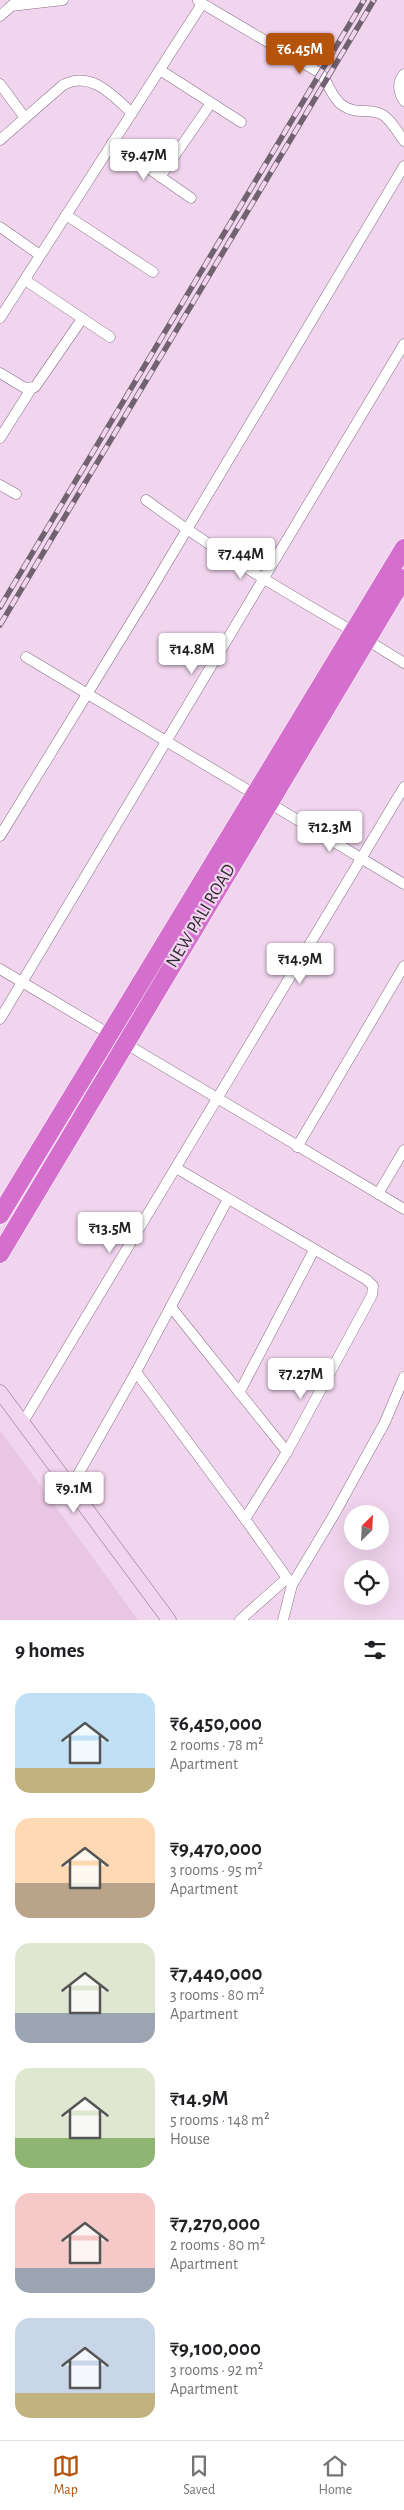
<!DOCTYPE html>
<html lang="en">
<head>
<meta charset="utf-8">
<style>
	:root { --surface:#fff; --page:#f6f6f6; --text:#202124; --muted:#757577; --line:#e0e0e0; --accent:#b45309 }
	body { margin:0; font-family:"Alegreya Sans",sans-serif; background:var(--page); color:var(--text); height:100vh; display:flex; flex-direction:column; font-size:19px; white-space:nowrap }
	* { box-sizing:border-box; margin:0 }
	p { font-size:16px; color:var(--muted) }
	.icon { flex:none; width:28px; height:28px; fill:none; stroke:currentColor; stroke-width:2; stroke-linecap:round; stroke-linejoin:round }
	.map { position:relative; height:1620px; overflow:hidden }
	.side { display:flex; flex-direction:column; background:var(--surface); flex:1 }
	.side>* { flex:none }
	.needle { width:32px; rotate:24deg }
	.controls { position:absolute; left:344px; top:1505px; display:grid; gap:10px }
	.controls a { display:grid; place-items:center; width:45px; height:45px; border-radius:50%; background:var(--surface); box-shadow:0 5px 20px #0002; font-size:25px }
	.price { position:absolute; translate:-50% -42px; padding:0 11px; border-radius:5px; background:#fff; color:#222; font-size:16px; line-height:32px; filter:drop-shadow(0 1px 2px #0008) }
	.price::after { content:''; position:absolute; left:50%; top:30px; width:15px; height:11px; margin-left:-8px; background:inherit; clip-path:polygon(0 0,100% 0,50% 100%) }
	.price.selected { background:var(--accent); color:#fff }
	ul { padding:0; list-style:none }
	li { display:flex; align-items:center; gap:15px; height:125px; padding:0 15px }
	li span { display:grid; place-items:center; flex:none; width:140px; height:100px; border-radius:15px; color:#555 }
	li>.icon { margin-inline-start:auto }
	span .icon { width:60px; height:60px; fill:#fffc; stroke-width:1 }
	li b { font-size:21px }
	h2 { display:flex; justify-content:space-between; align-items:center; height:60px; padding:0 15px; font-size:21px }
	.dock { display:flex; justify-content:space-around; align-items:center; height:70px; border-top:1px solid var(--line); background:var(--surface); font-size:14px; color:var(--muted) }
	.dock a { display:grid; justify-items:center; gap:2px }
	.dock .selected { color:var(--accent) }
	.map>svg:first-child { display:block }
	.built { fill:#e8c6e4 }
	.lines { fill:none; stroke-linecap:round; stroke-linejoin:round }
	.street-casing { stroke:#876e84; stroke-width:11 }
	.secondary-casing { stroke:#876e84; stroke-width:15 }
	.highway-casing { stroke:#fff; stroke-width:19 }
	.street { stroke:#fff; stroke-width:10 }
	.secondary { stroke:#f2d4f0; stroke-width:14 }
	.highway { stroke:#d56fce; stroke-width:18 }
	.rail-casing { stroke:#716270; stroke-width:5.5 }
	.rail { stroke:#f1d5ee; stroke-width:4; stroke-dasharray:11; stroke-linecap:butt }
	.labels { text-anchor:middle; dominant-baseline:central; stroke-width:4.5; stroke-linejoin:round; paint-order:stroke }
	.street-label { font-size:18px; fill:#332932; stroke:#f1d5ee }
</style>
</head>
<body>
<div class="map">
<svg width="404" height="1620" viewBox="0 0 404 1620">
	<rect width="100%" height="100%" fill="#f1d5ee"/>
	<!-- built -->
	<polygon class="built" points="0,1430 138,1620 0,1620"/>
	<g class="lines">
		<defs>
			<g id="street">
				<path d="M 198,1 L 320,73 C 329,83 331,97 342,105 C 356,115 368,108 381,114 C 390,118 398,133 404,141"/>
				<polyline points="11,6 63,0"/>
				<polyline points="0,16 16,2"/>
				<polyline points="160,70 241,122"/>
				<path d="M 404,74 C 397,82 398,92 404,101"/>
				<polyline points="0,84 25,118"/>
				<path d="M 0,140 L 63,85 C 91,70 112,95 132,113"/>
				<polyline points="112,143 191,198"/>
				<polyline points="160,177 211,103"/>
				<polyline points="66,215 153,272"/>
				<polyline points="0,227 40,255"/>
				<polyline points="25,280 110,337"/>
				<polyline points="0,318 202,4"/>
				<polyline points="0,373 25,388 35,387 82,319"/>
				<polyline points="0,438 31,389"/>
				<polyline points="0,485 16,494"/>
				<path d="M 146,500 C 212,549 283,591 354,632"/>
				<polyline points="367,640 404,663"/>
				<polyline points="26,657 404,884"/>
				<polyline points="0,836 146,598 404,166"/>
				<polyline points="0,969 404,1209"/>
				<polyline points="0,1019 404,344"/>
				<polyline points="297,1147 404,966"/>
				<polyline points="176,1168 367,1280 373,1286 372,1295 287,1452 245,1519"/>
				<polyline points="378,1194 404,1150"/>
				<polyline points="171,1307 287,1452"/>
				<polyline points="136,1372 245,1519 292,1585"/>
				<polyline points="239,1393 314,1250"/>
				<polyline points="23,1422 404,787"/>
				<polyline points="71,1487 136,1372 228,1199"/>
				<polyline points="240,1620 286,1579"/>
				<polyline points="283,1620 292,1585 335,1513 385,1422 404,1377"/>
			</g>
			<polyline id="secondary" points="0,1392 169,1620"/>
			<g id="highway">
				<polyline points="0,1215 404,548"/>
				<polyline points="0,1254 404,578"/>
			</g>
		</defs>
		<!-- street casing -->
		<use href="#street" class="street-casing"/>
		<!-- secondary casing -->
		<use href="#secondary" class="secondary-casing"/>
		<!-- highway casing -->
		<use href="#highway" class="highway-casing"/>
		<!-- street -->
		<use href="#street" class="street"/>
		<!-- secondary -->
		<use href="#secondary" class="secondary"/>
		<!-- highway -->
		<use href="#highway" class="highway"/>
		<defs>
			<g id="rail">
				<polyline points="0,607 364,0"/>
				<polyline points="0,625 374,0"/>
			</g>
		</defs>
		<!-- rail casing -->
		<use href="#rail" class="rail-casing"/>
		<!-- rail -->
		<use href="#rail" class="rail"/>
	</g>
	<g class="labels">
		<!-- street labels -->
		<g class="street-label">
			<text transform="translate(201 916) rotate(-59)">NEW PALI ROAD</text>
		</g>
	</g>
</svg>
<div class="controls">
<a><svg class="needle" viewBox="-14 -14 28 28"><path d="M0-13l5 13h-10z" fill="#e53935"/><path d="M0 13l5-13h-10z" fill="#757577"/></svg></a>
<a><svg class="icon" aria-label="locate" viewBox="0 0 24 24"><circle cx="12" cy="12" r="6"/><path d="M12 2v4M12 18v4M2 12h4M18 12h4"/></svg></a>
</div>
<b class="price selected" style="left:300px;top:75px">₹6.45M</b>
<b class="price" style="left:144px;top:181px">₹9.47M</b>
<b class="price" style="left:241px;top:580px">₹7.44M</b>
<b class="price" style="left:192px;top:675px">₹14.8M</b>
<b class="price" style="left:330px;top:853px">₹12.3M</b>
<b class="price" style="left:300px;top:985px">₹14.9M</b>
<b class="price" style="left:110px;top:1254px">₹13.5M</b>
<b class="price" style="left:301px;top:1400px">₹7.27M</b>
<b class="price" style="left:74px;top:1514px">₹9.1M</b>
</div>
<section class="side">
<h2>9 homes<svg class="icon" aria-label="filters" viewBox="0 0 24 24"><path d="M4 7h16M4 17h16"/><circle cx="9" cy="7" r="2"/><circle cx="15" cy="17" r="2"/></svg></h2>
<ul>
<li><span style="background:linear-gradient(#bfe0f5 75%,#c2b280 0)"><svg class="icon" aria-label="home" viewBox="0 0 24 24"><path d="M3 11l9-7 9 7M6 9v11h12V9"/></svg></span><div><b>₹6,450,000</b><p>2 rooms · 78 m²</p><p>Apartment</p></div></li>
<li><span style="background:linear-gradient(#ffd9b3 65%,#b9a48a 0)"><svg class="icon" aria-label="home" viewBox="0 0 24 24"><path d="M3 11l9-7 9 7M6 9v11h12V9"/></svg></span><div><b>₹9,470,000</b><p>3 rooms · 95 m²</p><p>Apartment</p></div></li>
<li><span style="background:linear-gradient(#dfe7d0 70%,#9aa5b1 0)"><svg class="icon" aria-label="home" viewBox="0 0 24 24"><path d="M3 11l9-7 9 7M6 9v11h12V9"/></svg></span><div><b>₹7,440,000</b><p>3 rooms · 80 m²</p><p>Apartment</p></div></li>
<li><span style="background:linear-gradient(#dfe7d0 70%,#8fb573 0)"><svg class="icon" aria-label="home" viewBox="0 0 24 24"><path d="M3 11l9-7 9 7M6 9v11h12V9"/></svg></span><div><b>₹14.9M</b><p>5 rooms · 148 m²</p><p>House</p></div></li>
<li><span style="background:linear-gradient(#f6c9c9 75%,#9aa5b1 0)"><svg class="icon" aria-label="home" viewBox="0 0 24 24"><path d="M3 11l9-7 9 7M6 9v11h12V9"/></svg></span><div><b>₹7,270,000</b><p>2 rooms · 80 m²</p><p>Apartment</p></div></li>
<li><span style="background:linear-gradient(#c9d6e8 75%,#c2b280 0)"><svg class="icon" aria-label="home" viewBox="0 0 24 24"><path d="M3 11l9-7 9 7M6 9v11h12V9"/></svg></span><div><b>₹9,100,000</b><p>3 rooms · 92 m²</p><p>Apartment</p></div></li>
</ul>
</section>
<nav class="dock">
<a class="selected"><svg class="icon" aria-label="map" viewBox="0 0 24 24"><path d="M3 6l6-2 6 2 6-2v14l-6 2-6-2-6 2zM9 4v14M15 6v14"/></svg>Map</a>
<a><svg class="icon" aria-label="saved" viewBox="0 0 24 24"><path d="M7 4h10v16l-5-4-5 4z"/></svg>Saved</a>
<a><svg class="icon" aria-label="home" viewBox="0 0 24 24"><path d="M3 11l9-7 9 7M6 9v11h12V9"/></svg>Home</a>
</nav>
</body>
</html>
